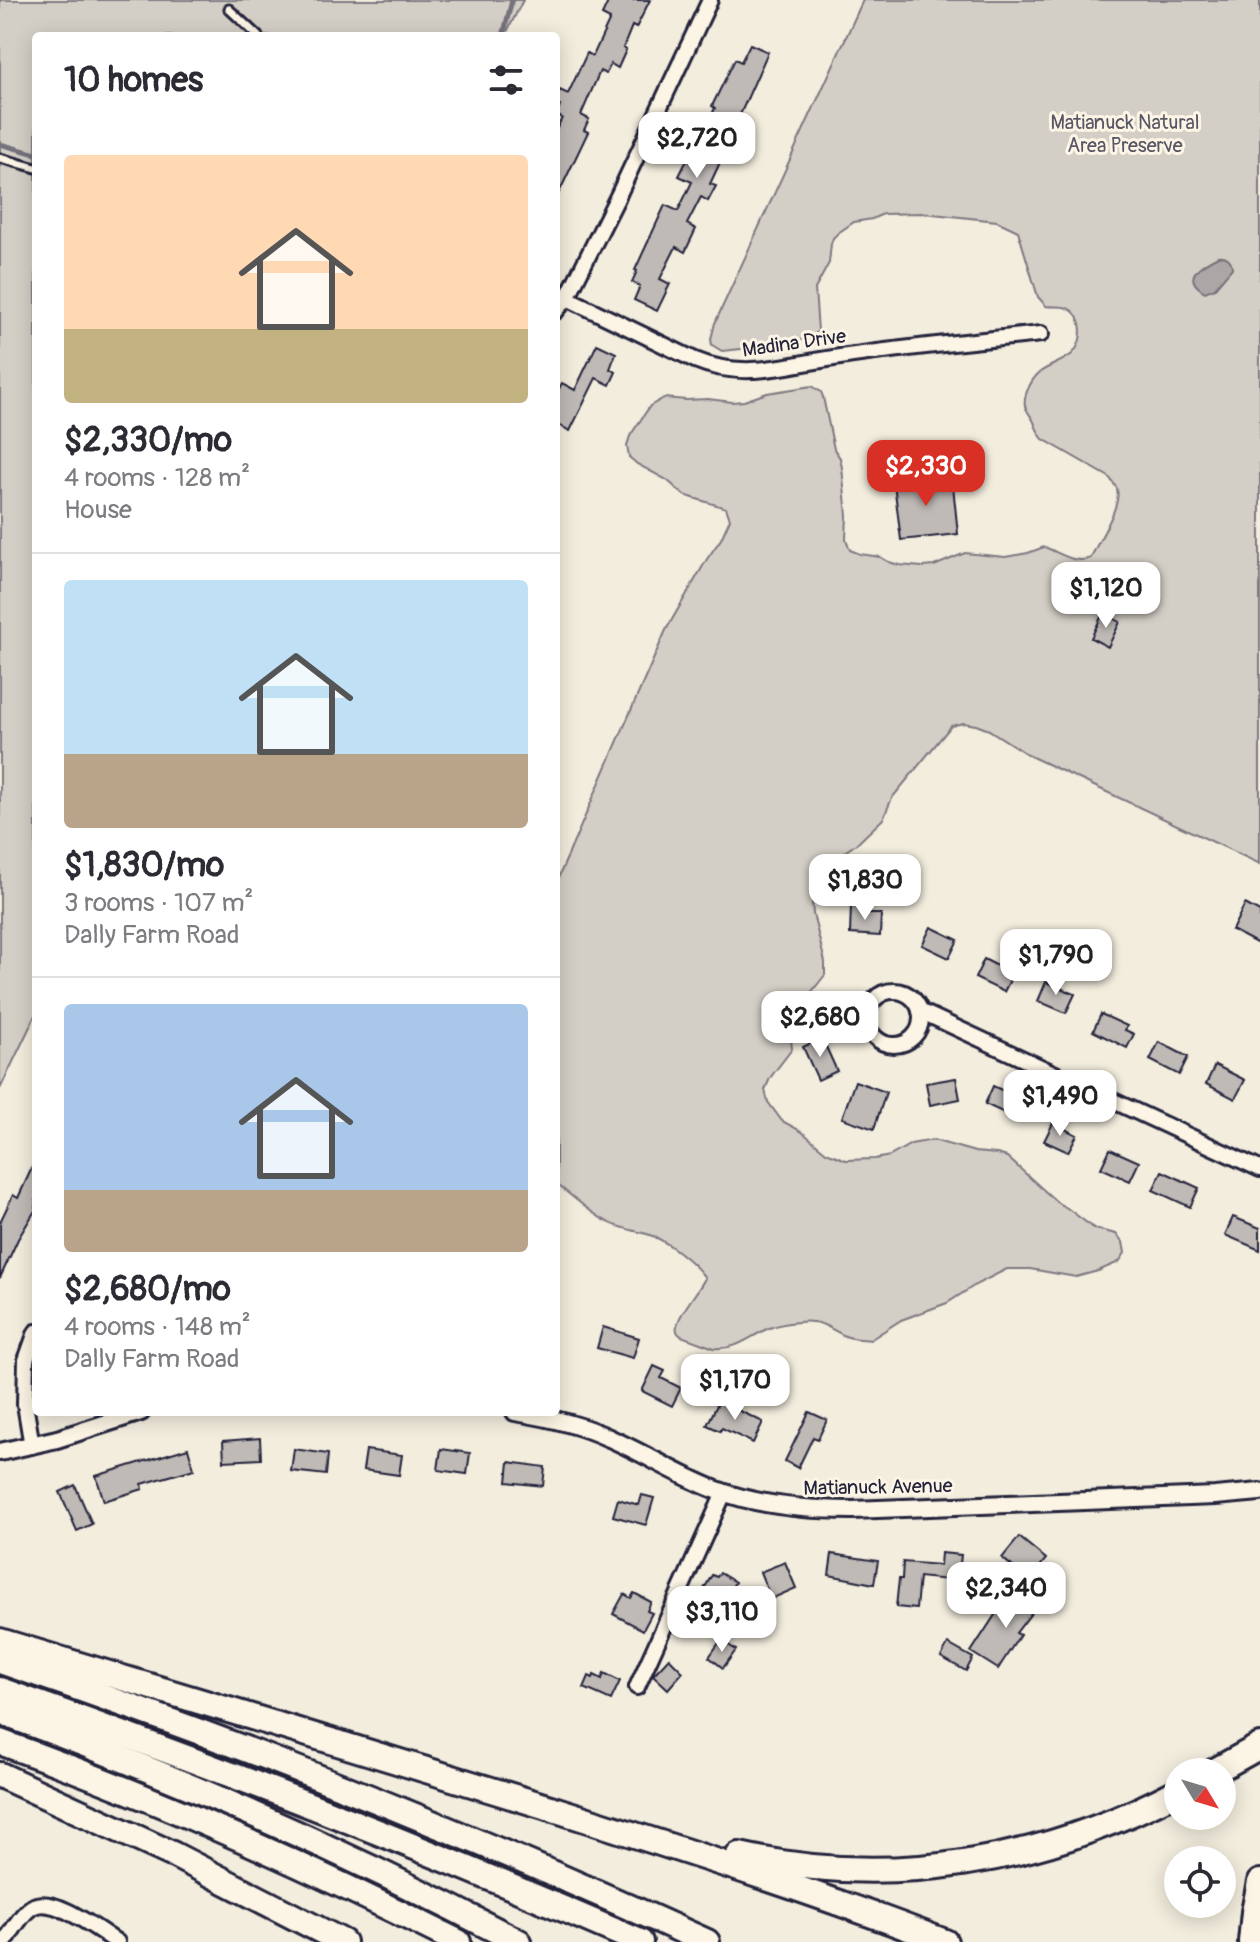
<!DOCTYPE html>
<html lang="en">
<head>
<meta charset="utf-8">
<style>
	:root { --surface:#fff; --page:#f2f2f3; --text:#2b2b33; --muted:#7c7c81; --line:#e1e1e2; --accent:#d93025 }
	body { margin:0; font-family:Pangolin,sans-serif; background:var(--page); color:var(--text); height:100vh; display:flex; flex-direction:column; font-size:30px; white-space:nowrap }
	* { box-sizing:border-box; margin:0 }
	p { font-size:26px; color:var(--muted) }
	.icon { flex:none; width:44px; height:44px; fill:none; stroke:currentColor; stroke-width:2; stroke-linecap:round; stroke-linejoin:round }
	.map { position:relative; flex:1; overflow:hidden }
	.drawer { position:absolute; left:32px; top:32px; width:528px; height:1384px; display:flex; flex-direction:column; background:var(--surface); border-radius:8px; box-shadow:0 4px 20px #0003 }
	.drawer>* { flex:none }
	.needle { width:52px; rotate:128deg }
	.fabs { position:absolute; left:1164px; top:1758px; display:grid; gap:16px }
	.fabs a { display:grid; place-items:center; width:72px; height:72px; border-radius:50%; background:var(--surface); box-shadow:0 4px 20px #0003; font-size:40px }
	.price { position:absolute; translate:-50% -68px; padding:0 18px; border-radius:16px; background:#fff; color:#222; font-size:26px; line-height:52px; filter:drop-shadow(0 2px 4px #0008) }
	.price::after { content:''; position:absolute; left:50%; top:48px; width:24px; height:18px; margin-left:-12px; background:inherit; clip-path:polygon(0 0,100% 0,50% 100%) }
	.price.current { background:var(--accent); color:#fff }
	ul { padding:0; list-style:none }
	li { display:grid; align-content:center; gap:16px; height:424px; padding:0 32px }
	li+li { border-top:2px solid var(--line) }
	li span { display:grid; place-items:center; height:248px; border-radius:8px; color:#555 }
	li>.icon { margin-inline-start:auto }
	span .icon { width:144px; height:144px; fill:#fffc; stroke-width:1 }
	li b { font-size:34px }
	h2 { display:flex; justify-content:space-between; align-items:center; height:96px; padding:0 32px; font-size:34px }
	.map>svg:first-child { display:block }
	.green { fill:#d4cfc6; stroke:#7b7880; stroke-width:2 }
	.water { fill:#aca7a6; stroke:#75727b; stroke-width:2 }
	.lines { fill:none; stroke-linecap:round; stroke-linejoin:round }
	.stream { stroke:#75727b; stroke-width:5 }
	.building { fill:#bfbab6; stroke:#22223b; stroke-width:2 }
	.service-casing { stroke:#22223b; stroke-width:13 }
	.minor-casing { stroke:#22223b; stroke-width:20 }
	.tertiary-casing { stroke:#22223b; stroke-width:22 }
	.motorway-casing { stroke:#22223b; stroke-width:30 }
	.service { stroke:#fcf5e5; stroke-width:7 }
	.minor { stroke:#fcf5e5; stroke-width:14 }
	.tertiary { stroke:#fcf5e5; stroke-width:16 }
	.motorway { stroke:#fcf5e5; stroke-width:24 }
	.labels { text-anchor:middle; dominant-baseline:central; stroke-width:6; stroke-linejoin:round; paint-order:stroke }
	.park-label { font-size:20px; fill:#575665; stroke:#fcf5e5 }
	.street-label { font-size:20px; fill:#22223b; stroke:#fcf5e5 }
</style>
</head>
<body>
<div class="map">
<svg width="1260" height="1942" viewBox="0 0 1260 1942">
	<rect width="100%" height="100%" fill="#f3edde"/>
	<filter id="ink" filterUnits="userSpaceOnUse"><feTurbulence type="fractalNoise" baseFrequency=".0125" numOctaves="2"/><feDisplacementMap in="SourceGraphic" scale="16" xChannelSelector="R" yChannelSelector="G"/><feConvolveMatrix kernelMatrix="1 2 1 2 8 2 1 2 1" color-interpolation-filters="sRGB"/></filter>
	<g filter="url(#ink)">
		<!-- green -->
		<g class="green">
			<polygon points="0,0 523,0 505,36 36,36 36,1014 0,1089"/>
			<path d="M 863,0 L 1260,0 L 1260,864 L 1030,756 L 989,730 L 976,725 L 963,723 L 951,726 L 892,798 L 883,819 L 859,842 L 826,865 L 820,876 L 812,901 L 813,914 L 825,962 L 825,975 L 810,994 L 794,1027 L 791,1038 L 792,1049 L 770,1078 L 765,1090 L 768,1102 L 782,1121 L 801,1131 L 826,1152 L 846,1160 L 875,1159 L 890,1156 L 911,1144 L 933,1140 L 975,1152 L 997,1154 L 1007,1157 L 1058,1203 L 1067,1208 L 1095,1229 L 1116,1234 L 1123,1242 L 1125,1253 L 1119,1262 L 1098,1271 L 1076,1277 L 1030,1269 L 1007,1269 L 977,1284 L 947,1303 L 901,1320 L 870,1340 C 862,1339 852,1339 845,1336 C 827,1327 819,1319 798,1322 C 787,1323 776,1325 767,1329 C 748,1338 736,1350 714,1348 L 681,1336 C 679,1334 677,1333 677,1331 C 673,1320 700,1290 705,1278 C 695,1263 665,1239 647,1234 C 633,1230 618,1228 606,1221 C 587,1211 573,1196 556,1184 L 556,883 L 666,630 L 707,559 L 721,539 L 730,519 L 726,508 L 684,495 L 667,480 L 637,464 L 629,457 L 627,446 L 630,436 L 650,406 L 664,398 L 686,400 L 708,399 L 732,402 L 744,401 L 767,393 L 812,386 L 821,392 L 823,397 L 834,449 L 840,458 L 842,468 L 847,515 L 846,539 L 850,550 L 860,554 L 880,557 L 889,562 L 899,565 L 922,567 L 934,566 L 965,553 L 1005,557 L 1028,553 L 1044,547 C 1059,552 1074,565 1091,558 C 1097,542 1122,506 1117,489 C 1116,486 1111,480 1109,477 L 1043,439 C 1038,433 1037,429 1034,422 C 1032,417 1027,412 1025,406 C 1023,396 1031,380 1039,373 C 1049,365 1063,362 1072,354 C 1085,342 1085,312 1064,307 C 1059,306 1052,307 1046,306 L 1038,297 L 1018,231 L 997,221 L 924,213 L 883,214 L 872,219 L 854,222 L 838,233 L 833,238 L 831,244 L 829,263 L 815,289 L 818,331 L 809,339 L 751,348 L 722,351 L 712,345 L 711,339 L 715,323 Z"/>
		</g>
		<!-- water -->
		<path class="water" d="M 1218,256 C 1227,255 1232,260 1232,268 L 1215,288 L 1205,292 C 1179,277 1202,264 1218,256 Z"/>
		<g class="lines">
			<!-- stream -->
			<g class="stream">
				<polyline points="503,36 512,0"/>
				<polyline points="0,144 36,154"/>
			</g>
		</g>
		<!-- building -->
		<g class="building">
			<polygon points="609,0 650,0 636,28 632,26 623,48 626,50 618,68 611,64 606,74 600,71 581,115 589,119 584,130 588,132 556,199 556,130 562,118 556,115 560,106 556,104 556,99 560,90 568,94 587,53 593,56 610,19 602,15"/>
			<polygon points="750,44 768,52 735,126 741,129 734,145 729,143 710,184 716,186 708,201 701,197 687,224 696,229 685,252 676,247 660,279 670,284 657,311 634,300 640,286 632,282 637,271 635,270 665,205 678,211 692,182 679,176 687,160 692,162 697,150 704,153 718,123 710,119 715,108 712,106 735,59 741,62"/>
			<polygon points="597,344 616,353 610,369 616,372 610,385 596,378 570,431 556,424 556,394 562,383 575,390"/>
			<polygon points="952,476 958,534 901,540 894,483"/>
			<polygon points="1103,613 1120,622 1108,647 1091,638"/>
			<polygon points="1245,904 1260,912 1260,945 1232,930"/>
			<polygon points="851,906 866,907 866,914 881,914 880,936 850,934"/>
			<polygon points="931,927 958,940 949,958 922,945"/>
			<polygon points="984,959 1013,974 1004,992 975,978"/>
			<polygon points="1046,982 1075,994 1066,1013 1038,1001"/>
			<polygon points="1101,1014 1127,1026 1125,1030 1134,1034 1127,1048 1093,1031"/>
			<polygon points="822,1038 837,1071 818,1080 803,1047"/>
			<polygon points="1159,1042 1188,1057 1179,1075 1150,1060"/>
			<polygon points="1215,1065 1245,1080 1235,1099 1206,1084"/>
			<polygon points="956,1078 960,1099 930,1105 926,1083"/>
			<polygon points="855,1081 886,1092 874,1129 842,1118"/>
			<polygon points="993,1086 1023,1100 1015,1118 985,1104"/>
			<polygon points="1053,1123 1077,1135 1068,1152 1044,1141"/>
			<polygon points="1110,1149 1139,1162 1130,1181 1101,1168"/>
			<polygon points="36,1159 36,1209 18,1239 0,1278 0,1222 13,1195 18,1198"/>
			<polygon points="1162,1171 1199,1188 1190,1207 1153,1190"/>
			<polygon points="1233,1217 1260,1228 1260,1250 1225,1235"/>
			<polygon points="603,1327 639,1338 633,1358 597,1348"/>
			<polygon points="654,1366 665,1371 661,1378 681,1388 672,1406 642,1391"/>
			<polygon points="719,1401 763,1422 753,1443 722,1428 720,1431 707,1425"/>
			<polygon points="809,1412 827,1420 818,1439 813,1437 798,1468 785,1461"/>
			<polygon points="260,1438 261,1459 224,1461 223,1441"/>
			<polygon points="188,1448 194,1469 142,1484 143,1489 104,1501 96,1476"/>
			<polygon points="294,1449 328,1454 326,1475 291,1471"/>
			<polygon points="441,1449 470,1453 467,1474 438,1470"/>
			<polygon points="366,1450 402,1455 399,1475 363,1470"/>
			<polygon points="509,1462 545,1467 543,1486 507,1482"/>
			<polygon points="75,1485 92,1524 77,1531 60,1492"/>
			<polygon points="642,1495 654,1498 646,1525 613,1516 618,1499 639,1505"/>
			<polygon points="1019,1537 1046,1559 1029,1580 1002,1558"/>
			<polygon points="941,1553 961,1555 958,1581 919,1577 916,1609 896,1607 899,1579 902,1579 903,1562 940,1565"/>
			<polygon points="832,1554 878,1561 874,1584 829,1575"/>
			<polygon points="785,1562 796,1588 771,1599 760,1572"/>
			<polygon points="720,1573 735,1582 725,1599 720,1596 715,1606 700,1596 712,1575 717,1577"/>
			<polygon points="1026,1587 1042,1599 1016,1633 1020,1635 998,1669 971,1652 997,1612 1003,1616"/>
			<polygon points="634,1593 651,1602 647,1611 652,1613 643,1630 613,1614 624,1594 631,1598"/>
			<polygon points="721,1640 736,1650 723,1668 709,1657"/>
			<polygon points="948,1644 973,1658 966,1671 941,1657"/>
			<polygon points="669,1658 683,1672 668,1689 653,1675"/>
			<polygon points="604,1673 620,1681 611,1700 584,1688 589,1676 593,1678 594,1675 602,1679"/>
		</g>
		<g class="lines">
			<defs>
				<g id="service">
					<polyline points="229,9 258,36"/>
					<polyline points="0,158 36,168"/>
				</g>
				<g id="minor">
					<path d="M 567,298 L 695,360 C 745,381 789,364 840,357 C 907,347 974,341 1041,334"/>
					<polyline points="556,311 567,298 618,196 710,0"/>
					<circle cx="894" cy="1018" r="27"/>
					<polyline points="920,1011 1260,1169"/>
					<polyline points="32,1446 25,1404 26,1360 36,1332"/>
					<polyline points="637,1687 724,1493"/>
					<path d="M 5,1942 C 12,1931 21,1914 32,1907 C 53,1894 99,1931 117,1942"/>
				</g>
				<g id="tertiary">
					<path d="M 515,1412 C 547,1417 579,1424 609,1438 C 644,1453 678,1475 714,1489 C 758,1506 806,1510 852,1510 L 1215,1496 L 1260,1492"/>
					<polyline points="0,1452 57,1439 141,1412"/>
				</g>
				<g id="motorway">
					<path d="M 0,1641 C 181,1696 363,1750 544,1806 C 679,1849 813,1891 945,1942"/>
					<path d="M 0,1661 C 240,1742 476,1837 707,1942"/>
					<path d="M 0,1690 C 216,1766 430,1850 640,1942"/>
					<path d="M 0,1712 C 178,1777 351,1854 519,1942"/>
					<path d="M 0,1742 C 157,1798 310,1867 458,1942"/>
					<polyline points="1213,1772 1260,1746"/>
					<polyline points="0,1775 174,1855 343,1942"/>
					<path d="M 739,1855 C 891,1889 1041,1863 1178,1791"/>
					<polyline points="1251,1942 1254,1912 1260,1882"/>
				</g>
			</defs>
			<!-- service casing -->
			<use href="#service" class="service-casing"/>
			<!-- minor casing -->
			<use href="#minor" class="minor-casing"/>
			<!-- tertiary casing -->
			<use href="#tertiary" class="tertiary-casing"/>
			<!-- motorway casing -->
			<use href="#motorway" class="motorway-casing"/>
			<!-- service -->
			<use href="#service" class="service"/>
			<!-- minor -->
			<use href="#minor" class="minor"/>
			<!-- tertiary -->
			<use href="#tertiary" class="tertiary"/>
			<!-- motorway -->
			<use href="#motorway" class="motorway"/>
		</g>
	</g>
	<g class="labels">
		<!-- park labels -->
		<g class="park-label">
			<text x="1125" y="122">Matianuck Natural<tspan x="1125" dy="23">Area Preserve</tspan></text>
		</g>
		<!-- street labels -->
		<g class="street-label">
			<text transform="translate(794 343) rotate(-8)">Madina Drive</text>
			<text transform="translate(878 1487) rotate(-1)">Matianuck Avenue</text>
		</g>
	</g>
</svg>
<div class="fabs">
<a><svg class="needle" viewBox="-14 -14 28 28"><path d="M0-13l5 13h-10z" fill="#e53935"/><path d="M0 13l5-13h-10z" fill="#7c7c81"/></svg></a>
<a><svg class="icon" aria-label="locate" viewBox="0 0 24 24"><circle cx="12" cy="12" r="6"/><path d="M12 2v4M12 18v4M2 12h4M18 12h4"/></svg></a>
</div>
<b class="price" style="left:697px;top:180px">$2,720</b>
<b class="price current" style="left:926px;top:508px">$2,330</b>
<b class="price" style="left:1106px;top:630px">$1,120</b>
<b class="price" style="left:865px;top:922px">$1,830</b>
<b class="price" style="left:1056px;top:997px">$1,790</b>
<b class="price" style="left:820px;top:1059px">$2,680</b>
<b class="price" style="left:1060px;top:1138px">$1,490</b>
<b class="price" style="left:735px;top:1422px">$1,170</b>
<b class="price" style="left:1006px;top:1630px">$2,340</b>
<b class="price" style="left:722px;top:1654px">$3,110</b>
<section class="drawer">
<h2>10 homes<svg class="icon" aria-label="filters" viewBox="0 0 24 24"><path d="M4 7h16M4 17h16"/><circle cx="9" cy="7" r="2"/><circle cx="15" cy="17" r="2"/></svg></h2>
<ul>
<li><span style="background:linear-gradient(#ffd9b3 70%,#c2b280 0)"><svg class="icon" aria-label="home" viewBox="0 0 24 24"><path d="M3 11l9-7 9 7M6 9v11h12V9"/></svg></span><div><b>$2,330/mo</b><p>4 rooms · 128 m²</p><p>House</p></div></li>
<li><span style="background:linear-gradient(#bfe0f5 70%,#b9a48a 0)"><svg class="icon" aria-label="home" viewBox="0 0 24 24"><path d="M3 11l9-7 9 7M6 9v11h12V9"/></svg></span><div><b>$1,830/mo</b><p>3 rooms · 107 m²</p><p>Dally Farm Road</p></div></li>
<li><span style="background:linear-gradient(#a9c7e8 75%,#b9a48a 0)"><svg class="icon" aria-label="home" viewBox="0 0 24 24"><path d="M3 11l9-7 9 7M6 9v11h12V9"/></svg></span><div><b>$2,680/mo</b><p>4 rooms · 148 m²</p><p>Dally Farm Road</p></div></li>
</ul>
</section>
</div>
</body>
</html>
